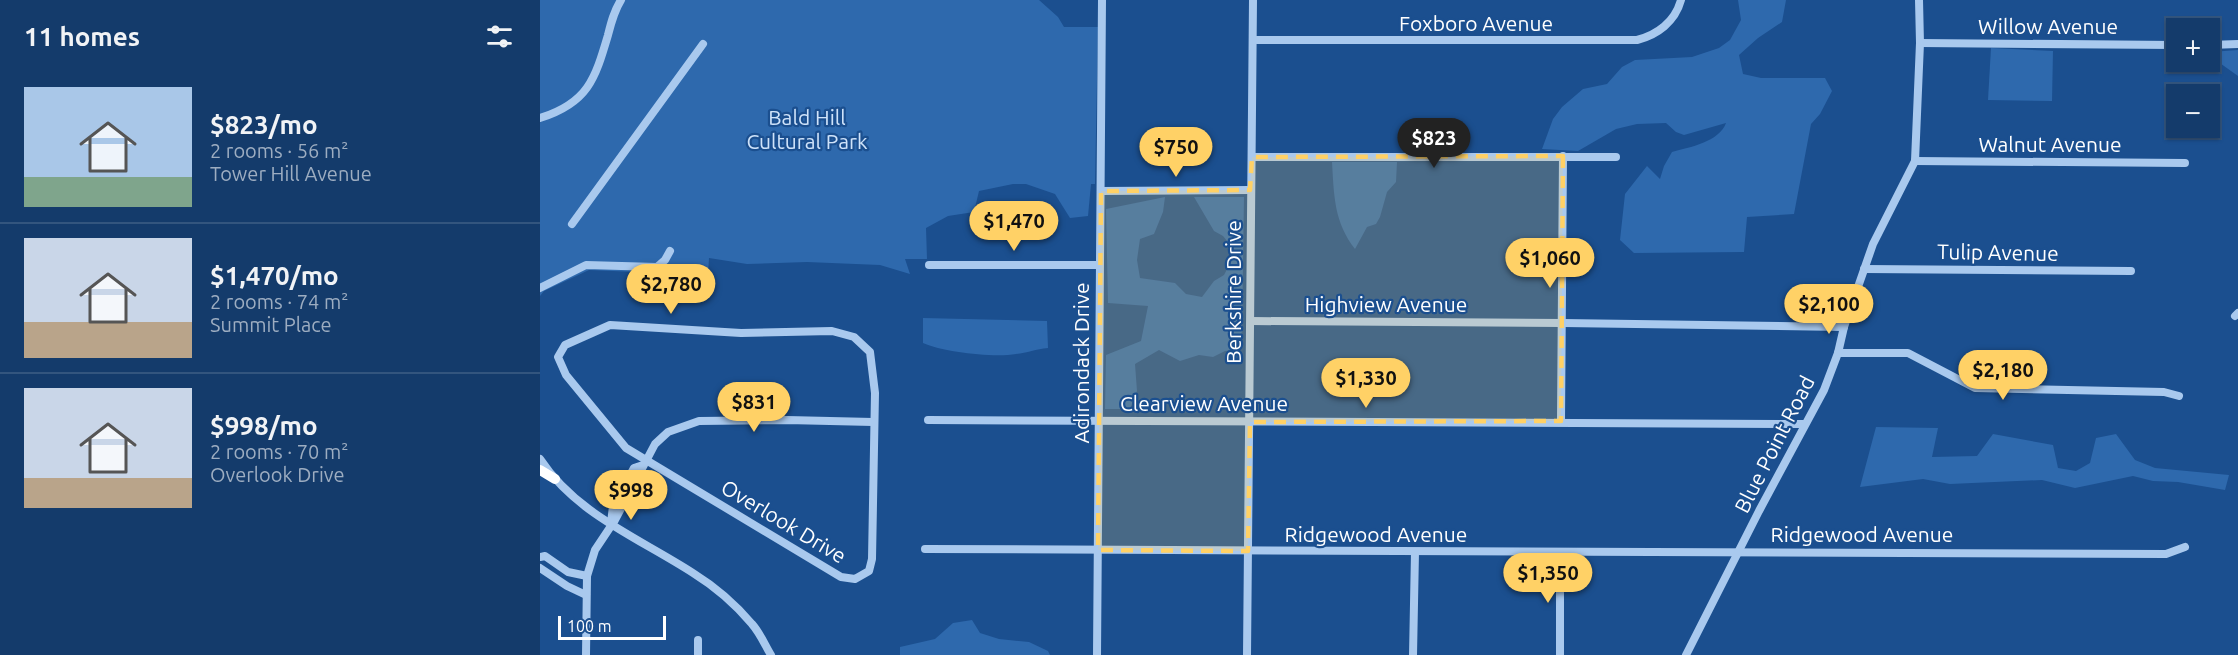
<!DOCTYPE html>
<html lang="en">
<head>
<meta charset="utf-8">
<style>
	:root { --surface:#143b6b; --page:#1d4271; --text:#f1f3f6; --muted:#9dadc1; --line:#33557e; --accent:#ffd166 }
	body { margin:0; font-family:Ubuntu,sans-serif; background:var(--page); color:var(--text); height:100vh; display:flex; flex-direction:column; font-size:22px; white-space:nowrap }
	* { box-sizing:border-box; margin:0 }
	p { font-size:20px; color:var(--muted) }
	.icon { flex:none; width:33px; height:33px; fill:none; stroke:currentColor; stroke-width:2; stroke-linecap:round; stroke-linejoin:round }
	.map { position:relative; flex:1; overflow:hidden }
	.drawer { display:flex; flex-direction:column; background:var(--surface); width:540px }
	.drawer>* { flex:none }
	.fabs { position:absolute; left:1626px; top:18px; display:grid; gap:12px }
	.fabs a { display:grid; place-items:center; width:54px; height:54px; border-radius:0px; background:var(--surface); box-shadow:0 2px 4px #0004,0 0 0 2px var(--line); font-size:30px }
	.scale { position:absolute; left:18px; bottom:15px; width:108px; box-sizing:border-box; padding-left:6px; border:3px solid #fff; border-top:0; font-size:16px; line-height:21px; white-space:nowrap; color:#fff; -webkit-text-stroke:4px #1b4f8f; paint-order:stroke }
	.price { position:absolute; translate:-50% -51px; padding:0 14px; border-radius:21px; background:var(--accent); color:#111; font-size:20px; line-height:39px; filter:drop-shadow(0 2px 3px #0008) }
	.price::after { content:''; position:absolute; left:50%; top:36px; width:18px; height:14px; margin-left:-9px; background:inherit; clip-path:polygon(0 0,100% 0,50% 100%) }
	.price.current { background:#222; color:#fff }
	ul { padding:0; list-style:none }
	li { display:flex; align-items:center; gap:18px; height:150px; padding:0 24px }
	li+li { border-top:2px solid var(--line) }
	li span { display:grid; place-items:center; flex:none; width:168px; height:120px; border-radius:0px; color:#555 }
	li>.icon { margin-inline-start:auto }
	span .icon { width:72px; height:72px; fill:#fffc; stroke-width:1 }
	li b { font-size:26px }
	h2 { display:flex; justify-content:space-between; align-items:center; height:72px; padding:0 24px; font-size:26px }
	main { display:flex; flex:1; min-height:0 }
	.map>svg:first-child { display:block }
	.green { fill:#2e69ad }
	.lines { fill:none; stroke-linecap:round; stroke-linejoin:round }
	.minor { stroke:#a9c9ee; stroke-width:8 }
	.highway { stroke:#fff; stroke-width:10 }
	.marked { fill:#ffd166; fill-opacity:0.2; stroke:#ffd166; stroke-width:4.5; stroke-dasharray:12 8; stroke-linejoin:round }
	.labels { text-anchor:middle; dominant-baseline:central; stroke-width:4.5; stroke-linejoin:round; paint-order:stroke }
	.street-label { font-size:21px; fill:#fff; stroke:#1b4f8f }
	.park-label { font-size:21px; fill:#cfe3fa; stroke:#1b4f8f }
</style>
</head>
<body>
<main>
<section class="drawer">
<h2>11 homes<svg class="icon" aria-label="filters" viewBox="0 0 24 24"><path d="M4 7h16M4 17h16"/><circle cx="9" cy="7" r="2"/><circle cx="15" cy="17" r="2"/></svg></h2>
<ul>
<li><span style="background:linear-gradient(#a9c7e8 75%,#7fa58c 0)"><svg class="icon" aria-label="home" viewBox="0 0 24 24"><path d="M3 11l9-7 9 7M6 9v11h12V9"/></svg></span><div><b>$823/mo</b><p>2 rooms · 56 m²</p><p>Tower Hill Avenue</p></div></li>
<li><span style="background:linear-gradient(#c9d6e8 70%,#b9a48a 0)"><svg class="icon" aria-label="home" viewBox="0 0 24 24"><path d="M3 11l9-7 9 7M6 9v11h12V9"/></svg></span><div><b>$1,470/mo</b><p>2 rooms · 74 m²</p><p>Summit Place</p></div></li>
<li><span style="background:linear-gradient(#c9d6e8 75%,#b9a48a 0)"><svg class="icon" aria-label="home" viewBox="0 0 24 24"><path d="M3 11l9-7 9 7M6 9v11h12V9"/></svg></span><div><b>$998/mo</b><p>2 rooms · 70 m²</p><p>Overlook Drive</p></div></li>
</ul>
</section>
<div class="map">
<svg width="1698" height="655" viewBox="0 0 1698 655">
	<rect width="100%" height="100%" fill="#1b4f8f"/>
	<!-- green -->
	<g class="green">
		<polygon points="0,0 499,0 518,17 524,27 558,27 555,184 551,184 548,216 530,218 515,194 486,184 473,184 439,191 434,212 408,216 386,228 387,259 365,259 370,274 340,265 267,262 207,264 169,258 168,275 49,270 4,291 0,296"/>
		<path d="M 1198,0 L 1246,0 L 1242,22 L 1218,38 L 1199,55 L 1203,74 L 1221,78 L 1285,78 L 1292,91 L 1280,114 L 1271,124 L 1254,214 L 1207,217 L 1204,252 L 1094,253 L 1080,240 L 1085,194 L 1107,166 L 1120,179 L 1124,166 L 1132,152 C 1150,147 1179,142 1186,123 L 1144,135 L 1136,132 L 1126,123 L 1097,124 L 1076,129 L 1038,151 L 1002,149 L 1013,119 L 1022,107 L 1043,89 L 1067,84 L 1082,67 L 1095,60 L 1152,57 L 1179,48 L 1190,40 L 1201,20 Z"/>
		<polygon points="1451,48 1513,51 1512,101 1448,100"/>
		<polygon points="1698,50 1698,76 1670,56 1670,52"/>
		<path d="M 792,162 L 857,162 L 856,182 L 847,192 L 840,217 L 836,224 L 827,227 L 815,249 C 794,222 794,196 792,162 Z"/>
		<polygon points="625,197 623,212 614,234 600,239 597,260 600,278 635,283 646,294 662,297 674,281 684,275 696,252 683,236 674,231 654,197 704,197 702,331 696,350 685,351 673,357 659,355 640,361 619,350 595,364 597,391 590,409 565,409 566,355 601,341 608,306 568,303 566,209"/>
		<path d="M 383,318 L 507,321 L 508,348 C 496,349 487,353 476,354 C 454,358 403,352 383,343 Z"/>
		<polygon points="1336,427 1398,428 1392,457 1437,456 1453,434 1513,445 1518,468 1536,471 1550,463 1556,438 1576,434 1595,460 1615,468 1689,475 1685,490 1638,482 1613,481 1593,476 1535,488 1502,480 1410,484 1383,479 1320,487"/>
		<polygon points="432,620 440,633 459,639 489,642 508,651 510,655 360,655 360,647 395,639 413,623"/>
	</g>
	<g class="lines">
		<!-- minor -->
		<g class="minor">
			<path d="M 713,40 L 1097,40 C 1117,35 1135,22 1141,0"/>
			<polyline points="1380,43 1636,45"/>
			<polyline points="1670,45 1698,44"/>
			<path d="M 0,118 C 48,103 55,79 68,35 C 71,23 74,11 81,0"/>
			<polyline points="712,157 1076,157"/>
			<polyline points="1375,161 1645,163"/>
			<polyline points="561,191 710,190"/>
			<polyline points="32,224 163,44"/>
			<polyline points="389,265 559,265"/>
			<polyline points="1324,269 1591,271"/>
			<polyline points="0,288 46,265 117,267 125,260 130,251"/>
			<polyline points="1695,316 1698,313"/>
			<polyline points="711,321 1023,323 1304,327"/>
			<polygon points="70,325 201,333 292,331 314,337 330,352 335,393 332,559 329,571 315,579 301,577 86,448 26,375 18,357 25,345"/>
			<polyline points="1298,353 1368,353 1435,388 1624,392 1639,396"/>
			<polyline points="388,420 1264,424"/>
			<polyline points="1021,421 1023,156"/>
			<path d="M 0,459 C 36,514 99,538 153,573 C 174,586 196,605 212,624 C 220,633 225,645 231,655"/>
			<polyline points="71,523 73,506 94,468 103,465"/>
			<polyline points="385,549 1626,554 1645,547"/>
			<polyline points="0,557 5,556 28,572 47,576"/>
			<polyline points="0,568 27,586 46,595"/>
			<polyline points="158,640 158,655"/>
			<polyline points="46,655 47,576 55,550 75,520 115,444 128,432 159,421 247,420 333,422"/>
			<polyline points="557,655 562,0"/>
			<polyline points="707,655 713,0"/>
			<polyline points="873,655 875,552"/>
			<polyline points="1020,655 1020,553"/>
			<polyline points="1146,655 1219,511 1284,390 1298,353 1304,327 1333,244 1375,161 1380,43 1379,0"/>
		</g>
		<!-- highway -->
		<polyline class="highway" points="0,470 15,479"/>
	</g>
	<!-- marked area -->
	<path class="marked" d="M 1023,156 L 1021,421 L 710,422 L 708,551 L 558,550 L 561,191 L 710,190 L 712,157 Z"/>
	<g class="labels">
		<!-- street labels -->
		<g class="street-label">
			<text x="936" y="23">Foxboro Avenue</text>
			<text x="1508" y="26">Willow Avenue</text>
			<text x="1510" y="144">Walnut Avenue</text>
			<text transform="translate(1458 252) rotate(1)">Tulip Avenue</text>
			<text transform="translate(693 292) rotate(-90)">Berkshire Drive</text>
			<text x="846" y="304">Highview Avenue</text>
			<text transform="translate(541 363) rotate(-90)">Adirondack Drive</text>
			<text x="664" y="403">Clearview Avenue</text>
			<text transform="translate(1234 444) rotate(-63)">Blue Point Road</text>
			<text transform="translate(244 521) rotate(31)">Overlook Drive</text>
			<text x="836" y="534">Ridgewood Avenue</text>
			<text x="1322" y="534">Ridgewood Avenue</text>
		</g>
		<!-- park labels -->
		<g class="park-label">
			<text x="267" y="117">Bald Hill<tspan x="267" dy="24">Cultural Park</tspan></text>
		</g>
	</g>
</svg>
<div class="fabs">
<a>+</a>
<a>−</a>
</div>
<div class="scale">100 m</div>
<b class="price current" style="left:894px;top:169px">$823</b>
<b class="price" style="left:636px;top:178px">$750</b>
<b class="price" style="left:474px;top:252px">$1,470</b>
<b class="price" style="left:1010px;top:289px">$1,060</b>
<b class="price" style="left:131px;top:315px">$2,780</b>
<b class="price" style="left:1289px;top:335px">$2,100</b>
<b class="price" style="left:1463px;top:401px">$2,180</b>
<b class="price" style="left:826px;top:409px">$1,330</b>
<b class="price" style="left:214px;top:433px">$831</b>
<b class="price" style="left:91px;top:521px">$998</b>
<b class="price" style="left:1008px;top:604px">$1,350</b>
</div>
</main>
</body>
</html>
